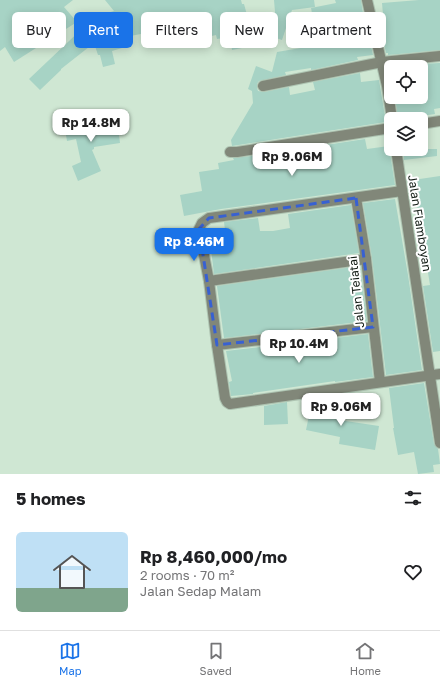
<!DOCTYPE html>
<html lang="en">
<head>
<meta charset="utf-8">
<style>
	:root { --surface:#fff; --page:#f6f6f6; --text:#202124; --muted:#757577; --line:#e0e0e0; --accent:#1a73e8 }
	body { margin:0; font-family:"Golos Text",sans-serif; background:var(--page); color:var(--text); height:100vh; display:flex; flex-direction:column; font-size:15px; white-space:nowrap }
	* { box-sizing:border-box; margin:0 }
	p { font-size:13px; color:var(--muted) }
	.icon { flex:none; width:22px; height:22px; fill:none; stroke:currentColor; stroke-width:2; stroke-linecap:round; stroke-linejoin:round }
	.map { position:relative; height:474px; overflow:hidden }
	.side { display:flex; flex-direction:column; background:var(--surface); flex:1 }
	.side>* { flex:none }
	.top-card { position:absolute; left:12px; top:12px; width:416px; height:36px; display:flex; gap:8px }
	.tools { position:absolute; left:384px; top:60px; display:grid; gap:8px }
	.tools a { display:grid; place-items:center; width:44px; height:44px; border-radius:6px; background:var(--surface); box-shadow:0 2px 10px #0003; font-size:20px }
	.price { position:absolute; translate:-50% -34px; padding:0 9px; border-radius:8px; background:#fff; color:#222; font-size:13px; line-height:26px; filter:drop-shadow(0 1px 2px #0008) }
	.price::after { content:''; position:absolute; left:50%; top:24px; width:12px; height:9px; margin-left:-6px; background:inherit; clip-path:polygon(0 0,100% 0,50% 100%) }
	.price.on { background:var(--accent); color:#fff }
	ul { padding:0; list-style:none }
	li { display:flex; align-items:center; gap:12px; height:100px; padding:0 16px }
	li span { display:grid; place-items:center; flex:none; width:112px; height:80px; border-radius:6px; color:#555 }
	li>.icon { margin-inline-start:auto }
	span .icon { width:48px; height:48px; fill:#fffc; stroke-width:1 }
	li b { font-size:17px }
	h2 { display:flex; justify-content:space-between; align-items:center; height:48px; padding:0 16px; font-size:17px }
	.chip { padding:0 14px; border-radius:6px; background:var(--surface); box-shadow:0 2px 10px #0003; font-size:14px; line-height:36px }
	.chip.on { background:var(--accent); color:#fff }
	.menu { display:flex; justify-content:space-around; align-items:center; height:56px; border-top:1px solid var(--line); background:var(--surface); font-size:11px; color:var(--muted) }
	.menu a { display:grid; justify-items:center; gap:2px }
	.menu .on { color:var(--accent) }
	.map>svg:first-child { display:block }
	.building { fill:#a7d3c5 }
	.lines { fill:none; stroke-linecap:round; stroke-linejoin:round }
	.minor-casing { stroke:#adc3b1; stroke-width:12 }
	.minor { stroke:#818779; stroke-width:10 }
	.marked { fill:none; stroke:#3861d2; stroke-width:3; stroke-dasharray:8 5; stroke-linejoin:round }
	.labels { text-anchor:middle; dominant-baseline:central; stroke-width:4; stroke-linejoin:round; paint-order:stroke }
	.street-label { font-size:12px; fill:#141d16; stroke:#fff }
</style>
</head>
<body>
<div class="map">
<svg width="440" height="474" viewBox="0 0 440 474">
	<rect width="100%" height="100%" fill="#cfe7d3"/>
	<!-- building -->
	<g class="building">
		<polygon points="0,0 73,0 64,7 77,22 14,62 5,47 0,51"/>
		<polygon points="105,0 241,0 242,4 244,4 249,22 243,24 247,47 232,50 230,37 217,39 216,35 198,39 193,19 165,23 169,42 155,45 152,32 119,38 122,48 112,51 115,64 103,67 100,55 98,55 94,43 61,69 61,70 40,90 29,79 87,24 84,20 114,11"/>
		<polygon points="274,0 314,0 315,7 292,10 282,40 267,35 275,12"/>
		<polygon points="335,0 361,0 363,13 358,13 364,42 370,41 373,55 357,57 358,60 311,70 311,68 285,72 286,75 259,81 257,84 257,88 258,91 264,92 289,87 290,95 315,90 313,82 360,73 361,82 379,80 386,122 232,146 231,140 253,103 252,91 248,89 256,66 272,72 277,52 318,45 311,8 336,3"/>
		<polygon points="419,0 440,0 440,50 388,55 388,53 386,53 383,39 385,38 382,3"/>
		<polygon points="440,63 440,108 434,109 435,114 398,119 395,97 421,97 421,64"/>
		<polygon points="117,119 120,143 94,147 94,149 92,150 101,171 78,181 72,166 81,162 76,139 67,141 64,123 77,120 78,124"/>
		<polygon points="365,139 367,149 389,146 395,185 221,209 184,216 180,195 202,191 199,172 219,169 218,163 234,160 233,158 260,155 261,163 271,162 281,160 280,152"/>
		<polygon points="403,149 437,149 437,156 404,160"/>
		<polygon points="440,176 440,351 433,352 423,286 430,285 413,180"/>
		<polygon points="395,199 408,275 422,370 386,375 372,258 363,203"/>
		<polygon points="351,205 359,253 214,274 209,233 225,230 224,222 258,218 260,231 273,231 290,228 288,214"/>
		<polygon points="360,266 367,321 224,338 217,286"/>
		<polygon points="368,334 373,377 335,382 335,381 253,393 253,394 231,396 229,382 232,381 226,351"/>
		<polygon points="424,383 434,444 438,449 440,464 433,465 434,472 418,474 414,452 398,455 393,428 394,428 389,388"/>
		<polygon points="312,401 342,406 339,420 379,426 375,450 339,444 340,437 306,430"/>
		<polygon points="287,402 288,424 264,425 264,406"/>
	</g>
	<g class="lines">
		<defs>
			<g id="minor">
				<polyline points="367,0 387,86 392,119"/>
				<polyline points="263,86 382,62 440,56"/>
				<polyline points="421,124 440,121"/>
				<polyline points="396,149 440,443"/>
				<polyline points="230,152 237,152 391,128"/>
				<polyline points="356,198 366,259 380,382"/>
				<polyline points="209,281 366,259"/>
				<polyline points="373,327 217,345 209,281 199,229 202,223 209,218 402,191"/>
				<polyline points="217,345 225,398 227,402 230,404 440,374"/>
			</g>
		</defs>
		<!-- minor casing -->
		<use href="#minor" class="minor-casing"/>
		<!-- minor -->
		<use href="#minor" class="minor"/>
	</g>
	<!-- marked area -->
	<path class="marked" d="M 356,198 L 373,327 L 217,345 L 199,229 L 209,218 Z"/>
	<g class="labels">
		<!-- street labels -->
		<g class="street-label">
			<text transform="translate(420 223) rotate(81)">Jalan Flamboyan</text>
			<text transform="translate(356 292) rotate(-96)">Jalan Teiatai</text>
		</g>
	</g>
</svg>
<div class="tools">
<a><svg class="icon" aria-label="locate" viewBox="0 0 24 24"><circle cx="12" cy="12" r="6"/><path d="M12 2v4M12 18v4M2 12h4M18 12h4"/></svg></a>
<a><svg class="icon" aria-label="layers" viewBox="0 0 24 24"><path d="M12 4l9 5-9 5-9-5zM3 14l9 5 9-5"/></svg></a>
</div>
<b class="price" style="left:91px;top:143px">Rp 14.8M</b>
<b class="price" style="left:292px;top:177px">Rp 9.06M</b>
<b class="price on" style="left:194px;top:262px">Rp 8.46M</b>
<b class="price" style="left:299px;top:364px">Rp 10.4M</b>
<b class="price" style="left:341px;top:427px">Rp 9.06M</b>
<div class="top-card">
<a class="chip">Buy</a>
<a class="chip on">Rent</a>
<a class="chip">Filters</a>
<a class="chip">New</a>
<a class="chip">Apartment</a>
</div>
</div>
<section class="side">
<h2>5 homes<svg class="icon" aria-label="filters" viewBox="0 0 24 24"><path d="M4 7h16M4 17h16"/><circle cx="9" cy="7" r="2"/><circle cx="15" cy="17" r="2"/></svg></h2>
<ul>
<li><span style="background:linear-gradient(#bfe0f5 70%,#7fa58c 0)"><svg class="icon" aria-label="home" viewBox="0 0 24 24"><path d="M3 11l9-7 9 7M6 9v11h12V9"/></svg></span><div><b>Rp 8,460,000/mo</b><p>2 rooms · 70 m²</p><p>Jalan Sedap Malam</p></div><svg class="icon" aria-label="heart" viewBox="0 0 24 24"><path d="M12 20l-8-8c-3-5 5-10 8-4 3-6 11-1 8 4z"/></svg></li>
</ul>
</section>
<nav class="menu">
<a class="on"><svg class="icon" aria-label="map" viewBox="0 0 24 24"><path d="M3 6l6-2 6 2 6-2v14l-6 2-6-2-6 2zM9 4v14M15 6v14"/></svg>Map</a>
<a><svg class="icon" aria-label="saved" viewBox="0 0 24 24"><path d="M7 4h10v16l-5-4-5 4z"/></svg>Saved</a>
<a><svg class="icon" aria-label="home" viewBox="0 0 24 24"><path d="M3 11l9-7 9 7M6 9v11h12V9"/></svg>Home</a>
</nav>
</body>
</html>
